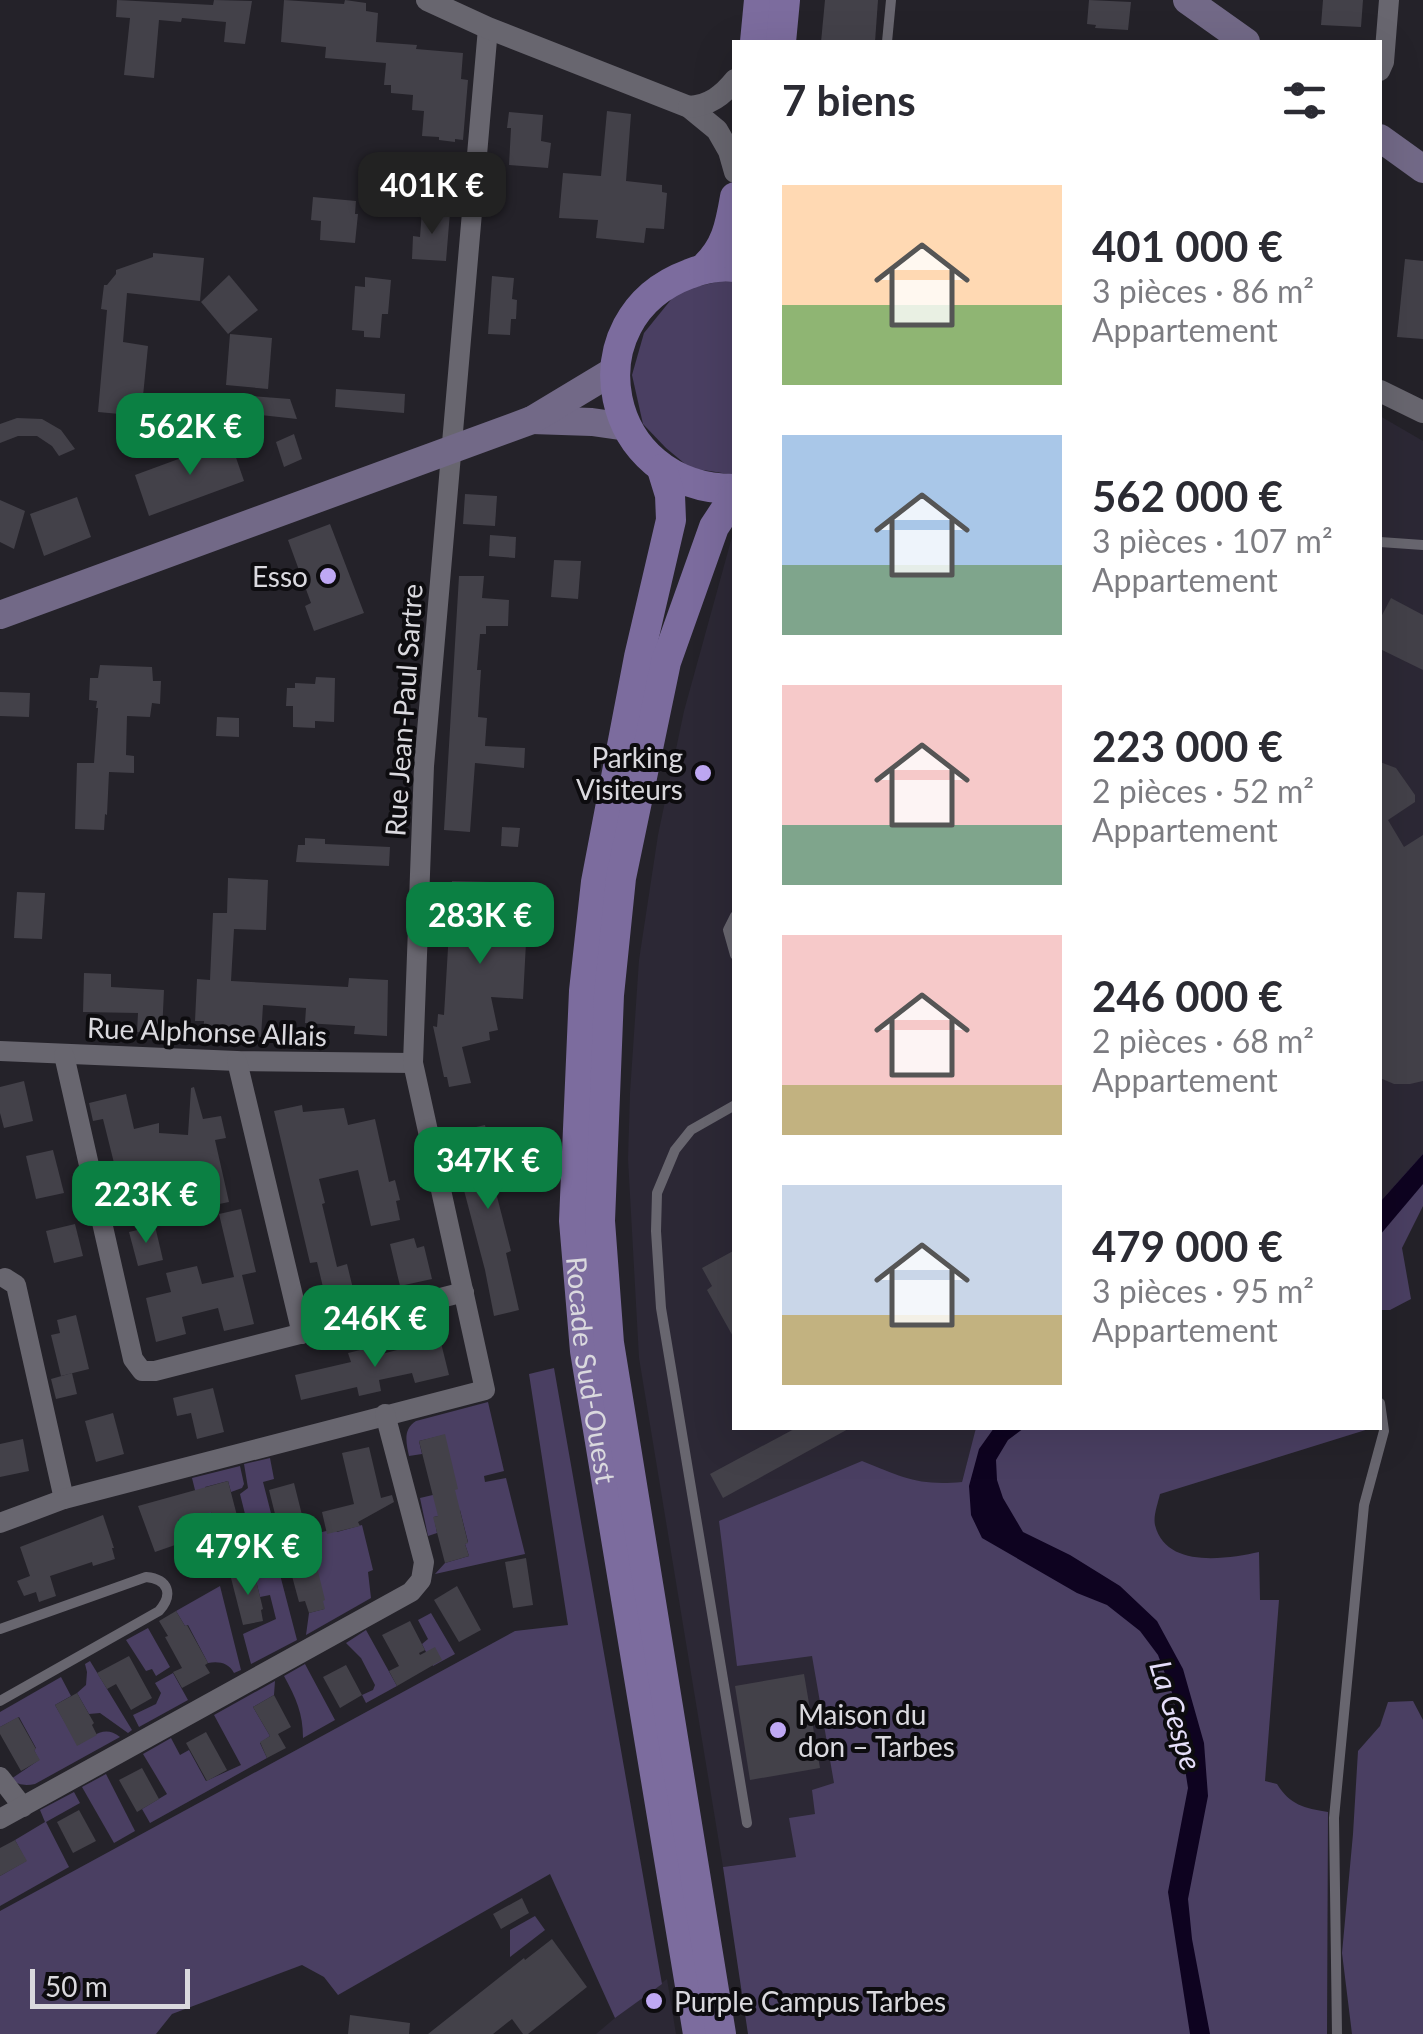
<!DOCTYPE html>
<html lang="fr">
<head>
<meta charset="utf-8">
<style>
	:root { --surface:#fff; --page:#f2f2f3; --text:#2b2b33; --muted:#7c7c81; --accent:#0b8043 }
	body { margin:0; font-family:Lato,sans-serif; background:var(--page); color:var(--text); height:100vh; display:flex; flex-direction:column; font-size:38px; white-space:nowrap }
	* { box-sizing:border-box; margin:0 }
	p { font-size:32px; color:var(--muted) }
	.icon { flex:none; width:55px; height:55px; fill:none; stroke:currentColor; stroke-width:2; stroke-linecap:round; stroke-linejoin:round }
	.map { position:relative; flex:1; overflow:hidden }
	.details { position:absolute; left:732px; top:40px; width:650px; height:1390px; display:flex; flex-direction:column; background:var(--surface); border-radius:0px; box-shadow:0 10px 40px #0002 }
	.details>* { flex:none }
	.scale { position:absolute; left:30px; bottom:25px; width:160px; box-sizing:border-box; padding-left:10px; border:5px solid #dad9de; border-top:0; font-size:28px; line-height:35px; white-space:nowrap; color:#dad9de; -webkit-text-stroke:8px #0d0c0f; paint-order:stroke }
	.price { position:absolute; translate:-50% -85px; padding:0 22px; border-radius:20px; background:var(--accent); color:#fff; font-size:32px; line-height:65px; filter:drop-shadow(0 2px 5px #0008) }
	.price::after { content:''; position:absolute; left:50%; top:60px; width:30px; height:22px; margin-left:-15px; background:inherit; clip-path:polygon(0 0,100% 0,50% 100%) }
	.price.current { background:#222; color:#fff }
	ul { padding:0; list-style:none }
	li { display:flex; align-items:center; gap:30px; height:250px; padding:0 50px }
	li span { display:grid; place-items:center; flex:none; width:280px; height:200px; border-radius:0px; color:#555 }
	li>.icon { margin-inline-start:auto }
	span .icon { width:120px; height:120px; fill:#fffc; stroke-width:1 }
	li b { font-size:42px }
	h2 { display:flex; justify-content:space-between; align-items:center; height:120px; padding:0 50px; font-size:42px }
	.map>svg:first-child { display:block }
	.built { fill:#2c2835 }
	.green { fill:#4a3f62 }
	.water { fill:#0e0320 }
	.building { fill:#434149 }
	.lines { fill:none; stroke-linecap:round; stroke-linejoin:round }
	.service { stroke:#68666f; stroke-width:10 }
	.minor { stroke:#68666f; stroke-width:20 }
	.tertiary { stroke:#68666f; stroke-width:22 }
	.secondary { stroke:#726987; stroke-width:28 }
	.primary { stroke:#7c6c9e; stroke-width:30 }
	.poi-dot { fill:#bfa8f4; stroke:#0d0c0f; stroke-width:4 }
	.labels { text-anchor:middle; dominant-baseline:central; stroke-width:8; stroke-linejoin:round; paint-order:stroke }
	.poi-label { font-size:28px; fill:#dad9de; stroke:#0d0c0f; text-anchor:end }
	.street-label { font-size:28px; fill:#dad9de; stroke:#0d0c0f }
	.water-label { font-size:30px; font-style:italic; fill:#e5def9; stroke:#0d0c0f }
</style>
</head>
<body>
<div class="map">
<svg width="1423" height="2034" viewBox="0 0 1423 2034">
	<rect width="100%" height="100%" fill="#242229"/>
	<!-- built -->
	<g class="built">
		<polygon points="1380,416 1423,441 1423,1154 1380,1202"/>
		<polygon points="735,526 735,1428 984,1428 972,1445 955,1507 880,1846 723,1867 639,1358 628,1159 630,1093 639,960 658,835 684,711"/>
		<polygon points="667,1979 676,2034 596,2034 615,2018"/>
	</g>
	<!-- green -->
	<g class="green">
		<polygon points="721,281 735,282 735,475 690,468 666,448 643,424 632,375 644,333 678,291"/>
		<polygon points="1423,1154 1423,1206 1402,1248 1411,1299 1390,1310 1380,1310 1380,1202"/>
		<polygon points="554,1368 662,1984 615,2018 550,1874 338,1995 324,1977 302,1965 172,2014 156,2034 0,2034 0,1911 515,1631 568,1625 529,1374"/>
		<path d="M 488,1402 L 504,1471 L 484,1476 L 485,1482 L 506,1478 L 525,1554 L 435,1574 L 445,1563 L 469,1556 L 465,1544 L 468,1542 L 460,1510 L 434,1517 L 437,1533 L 428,1536 L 420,1498 L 454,1490 L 444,1435 L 419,1441 L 422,1454 L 409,1456 C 406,1442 403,1429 416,1421 Z"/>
		<path d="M 976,1428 L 1372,1428 L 1160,1494 C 1158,1503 1153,1516 1155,1525 C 1166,1569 1227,1559 1259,1552 L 1260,1600 L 1279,1600 L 1265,1781 L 1277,1784 C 1290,1805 1304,1808 1328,1812 L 1327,2034 L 748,2034 L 723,1867 L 796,1857 L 789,1818 L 815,1814 L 812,1790 L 834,1783 L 812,1656 L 737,1666 L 719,1521 L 862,1461 C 902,1477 917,1486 962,1482 Z"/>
		<polygon points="270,1458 274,1479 263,1482 273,1521 267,1523 272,1544 246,1556 213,1562 192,1478 240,1466 244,1484 242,1488 231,1492 228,1481 205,1487 217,1536 237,1532 235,1522 246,1518 240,1494 248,1488 244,1464"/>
		<polygon points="362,1525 373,1570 368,1572 371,1598 306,1635 309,1613 324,1609 289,1565 283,1541 335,1529 337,1532"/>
		<polygon points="278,1567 297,1640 251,1664 243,1634 276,1619 270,1595 260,1597 254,1572"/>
		<path d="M 220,1586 L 241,1670 L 234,1673 C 229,1663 219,1661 208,1663 L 188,1625 L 185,1626 L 176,1611 Z"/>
		<polygon points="431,1613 455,1654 433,1666 422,1644 428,1639 418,1620"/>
		<polygon points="148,1628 170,1667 156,1676 152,1669 146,1671 126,1640"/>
		<polygon points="366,1630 397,1686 366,1703 362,1695 373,1690 375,1685 361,1658 346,1643"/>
		<polygon points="90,1661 132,1730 128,1733 100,1713 89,1714 77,1693 86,1685 87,1672 85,1664"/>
		<path d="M 305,1664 L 335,1720 L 303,1738 C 303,1713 296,1698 284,1676 Z"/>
		<polygon points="173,1673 188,1700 139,1727 133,1715 156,1704 161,1693 155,1683"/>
		<path d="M 61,1677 L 71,1696 L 55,1705 L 78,1745 C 93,1737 104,1724 120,1737 L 35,1784 C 25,1786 18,1785 11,1779 L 39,1760 L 34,1750 L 36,1748 L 19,1717 L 0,1727 L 0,1712 Z"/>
		<polygon points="275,1681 274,1695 253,1707 270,1736 260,1743 267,1758 150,1823 142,1809 167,1794 143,1754 171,1738 180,1755 189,1750 206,1781 241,1765 214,1715"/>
		<polygon points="1413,1701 1423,1720 1423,2034 1352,2034 1342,1953 1353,1834 1358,1751 1380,1726 1388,1702"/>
		<polygon points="106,1774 135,1831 114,1843 82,1787"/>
		<polygon points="74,1792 80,1803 46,1822 69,1867 0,1906 0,1876 26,1861 15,1840 45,1822 40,1810"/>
		<polygon points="535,1916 545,1930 510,1957 510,1930"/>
	</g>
	<!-- water -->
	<g class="water">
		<polygon points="1423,1154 1423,1184 1380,1235 1380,1202"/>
		<polygon points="994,1428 1024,1428 1008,1440 996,1460 997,1480 1003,1498 1023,1532 1070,1555 1120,1586 1157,1621 1183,1669 1204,1743 1208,1796 1188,1899 1192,1939 1210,2034 1190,2034 1168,1892 1188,1788 1174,1698 1158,1655 1140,1631 1107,1605 1077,1593 982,1538 971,1515 969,1486 979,1449"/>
	</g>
	<!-- building -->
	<g class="building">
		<polygon points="117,0 213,5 214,0 252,1 245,44 224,42 226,22 182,18 181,22 159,20 154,78 124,75 130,18 116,17"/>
		<polygon points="284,0 344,4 345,0 366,3 366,11 378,13 376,42 417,45 416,49 463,53 461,79 468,80 463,140 455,139 455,142 439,140 439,137 422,136 424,111 412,110 413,95 391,93 391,85 384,85 386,63 325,58 326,47 281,42"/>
		<polygon points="825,0 878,0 875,42 821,42"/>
		<polygon points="1089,0 1131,2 1128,30 1095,28 1096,25 1087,24"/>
		<polygon points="1323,0 1363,0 1361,27 1321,25"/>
		<polygon points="607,111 631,114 626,181 662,185 662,192 667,193 664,229 646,228 644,243 596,238 598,220 559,218 563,173 601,176"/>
		<polygon points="509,112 543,115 541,141 551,143 548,168 509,165 511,128 507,128"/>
		<polygon points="313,197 356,201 355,214 358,214 355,243 320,240 321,221 311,220"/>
		<polygon points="422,210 450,212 446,261 412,259 413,236 420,237"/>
		<polygon points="153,253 204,258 200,301 127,293 123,342 148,346 141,416 98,412 107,310 101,309 104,285 107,285 116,274 116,270 153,257"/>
		<polygon points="1405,259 1423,261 1423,339 1397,337"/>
		<polygon points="229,275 258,310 228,334 201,302"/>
		<polygon points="492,276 514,278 512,299 517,300 516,319 511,319 510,335 488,334"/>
		<polygon points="365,277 391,280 388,314 382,314 380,338 364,337 364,331 352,330 355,286 365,287"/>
		<polygon points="230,334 272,338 268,389 226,385"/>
		<polygon points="336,389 405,394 404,413 335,407"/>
		<polygon points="252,396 290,399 297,419 251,414"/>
		<polygon points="17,418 42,419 61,430 75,449 59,456 52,446 37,436 18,436 0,443 0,424"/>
		<polygon points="294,434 302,459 284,467 276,442"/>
		<polygon points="230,440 244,481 149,516 135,475"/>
		<polygon points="465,494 497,496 495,526 463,524"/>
		<polygon points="77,497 91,537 44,556 30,514"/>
		<polygon points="0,500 25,511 14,549 0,542"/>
		<polygon points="330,524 364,613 314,631 305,606 311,603 288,540"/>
		<polygon points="490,535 516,537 515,558 489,556"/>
		<polygon points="554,560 581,561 578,599 551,597"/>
		<polygon points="459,576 484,576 482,598 509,600 508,626 486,626 486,634 480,634 477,670 481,670 478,717 487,718 485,746 525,748 524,768 475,763 470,832 444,830"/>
		<polygon points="1391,598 1423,615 1423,670 1380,649 1380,619"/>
		<polygon points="100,665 152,667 153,681 161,681 160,704 152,703 150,717 127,716 126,755 134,756 134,773 109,772 107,815 105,814 104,830 75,829 77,763 94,763 98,708 96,708 97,701 89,700 90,678 98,678"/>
		<polygon points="316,677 335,678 334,722 315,721 315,728 293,727 293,706 286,706 287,688 295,688 295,683 315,684"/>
		<polygon points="0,692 30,693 29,717 0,716"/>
		<polygon points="217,717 239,718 239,737 216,736"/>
		<polygon points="1380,762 1396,768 1415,795 1415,802 1388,820 1404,847 1423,835 1423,1081 1410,1084 1394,1084 1380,1078"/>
		<polygon points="502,827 520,828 518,847 501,846"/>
		<polygon points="305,838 325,839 325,844 390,847 389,866 296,862 298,845 305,845"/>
		<polygon points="228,878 268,880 266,930 234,929 231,981 348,987 349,978 388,980 387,1036 354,1034 355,1026 305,1023 306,1008 263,1005 261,1037 221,1034 221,1037 203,1036 204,1021 195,1021 197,979 210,980 213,913 227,913"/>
		<polygon points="452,881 491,882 529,886 523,999 491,997 498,1030 489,1032 490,1040 462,1047 471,1083 449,1087 447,1077 444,1077 433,1026 437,1027 438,1014 444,1015"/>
		<polygon points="17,892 45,893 42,939 14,938"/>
		<polygon points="84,973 111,974 111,987 164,990 162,1033 137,1032 138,1013 83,1012"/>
		<polygon points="24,1081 33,1121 4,1128 0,1113 0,1087"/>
		<polygon points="194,1087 203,1119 221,1116 226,1138 215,1140 229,1202 195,1209 185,1168 152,1176 153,1181 143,1184 146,1193 123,1199 103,1119 93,1121 89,1103 126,1094 134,1129 159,1123 159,1133 188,1135 191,1088"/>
		<polygon points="302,1105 303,1112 344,1108 348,1125 375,1119 389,1182 395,1180 400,1200 396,1201 400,1220 371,1226 358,1170 319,1179 325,1203 322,1204 337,1267 347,1264 355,1297 327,1304 317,1262 310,1263 274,1111"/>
		<polygon points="485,1125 491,1150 501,1148 509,1182 494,1185 511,1251 506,1253 519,1310 494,1316 485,1270 461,1179 458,1162 461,1162 454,1132"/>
		<polygon points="53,1150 64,1193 36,1199 26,1156"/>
		<polygon points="241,1209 256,1272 242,1275 254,1324 224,1331 218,1308 182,1317 186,1334 156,1342 146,1298 171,1292 166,1273 197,1266 202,1284 234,1277 219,1214"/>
		<polygon points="75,1224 83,1256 54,1263 46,1231"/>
		<polygon points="155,1226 163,1260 138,1266 129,1232"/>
		<polygon points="414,1238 417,1248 424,1246 432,1279 400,1286 390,1244"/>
		<polygon points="735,1250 735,1340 707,1290 712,1286 702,1268"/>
		<polygon points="76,1315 89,1369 61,1376 51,1335 60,1333 57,1320"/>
		<polygon points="440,1339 449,1375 415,1383 412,1373 379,1380 381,1391 359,1396 357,1387 301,1400 295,1375 351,1362 348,1353 368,1348 370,1357"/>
		<polygon points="72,1373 77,1394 56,1399 51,1379"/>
		<polygon points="213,1388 224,1432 197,1439 191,1413 177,1416 173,1398"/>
		<polygon points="113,1413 124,1454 96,1462 85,1421"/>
		<polygon points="796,1428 850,1428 723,1498 710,1474"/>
		<polygon points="445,1434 458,1489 455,1490 468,1543 465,1544 469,1556 445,1563 433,1517 438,1516 419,1441"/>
		<polygon points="23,1439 29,1471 0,1477 0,1444"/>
		<polygon points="369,1447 381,1498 392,1495 394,1502 358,1522 360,1526 327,1534 322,1512 354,1504 342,1453"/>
		<polygon points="228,1481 241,1531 218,1537 211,1512 178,1520 182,1531 175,1534 178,1544 155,1552 138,1506"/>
		<polygon points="294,1483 305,1527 280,1534 269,1490"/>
		<polygon points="103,1515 114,1548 112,1548 115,1559 93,1566 92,1562 50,1576 56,1596 39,1602 36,1592 24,1596 17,1581 30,1576 20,1547"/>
		<polygon points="283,1541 288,1564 250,1573 245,1551"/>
		<polygon points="526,1558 533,1605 513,1608 505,1562"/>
		<polygon points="315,1559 325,1600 323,1601 325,1609 309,1613 305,1601 299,1602 289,1565"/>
		<polygon points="254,1572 263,1609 261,1610 263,1621 243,1625 231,1578"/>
		<polygon points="457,1586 481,1630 459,1642 434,1600"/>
		<polygon points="176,1611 185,1626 187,1625 208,1663 205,1665 210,1673 182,1688 173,1672 182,1668 165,1637 168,1636 159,1621"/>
		<polygon points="410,1621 425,1650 419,1653 420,1655 435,1647 442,1660 397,1686 389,1671 399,1666 382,1635"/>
		<polygon points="129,1656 152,1698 131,1710 116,1684 107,1689 97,1673"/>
		<polygon points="346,1665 362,1695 340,1708 323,1677"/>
		<polygon points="804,1674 820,1768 750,1780 735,1686"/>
		<polygon points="77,1693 94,1723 92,1725 97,1735 77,1746 55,1705"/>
		<polygon points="274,1695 291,1727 278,1734 286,1748 267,1758 260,1742 270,1736 253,1707"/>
		<polygon points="18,1717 36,1749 34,1750 40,1760 21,1771 0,1734 0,1727"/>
		<polygon points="206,1732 227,1770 207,1781 186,1743"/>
		<polygon points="142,1768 159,1799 137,1812 119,1780"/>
		<polygon points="79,1810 96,1841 73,1853 57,1822"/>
		<polygon points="15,1840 27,1861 0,1876 0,1848"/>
		<polygon points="522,1898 529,1913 501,1929 493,1914"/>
		<polygon points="552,1939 587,1987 528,2034 523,2034 512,2019 493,2034 428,2034 524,1958 525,1960"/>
		<polygon points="350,2015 410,2023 409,2034 348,2034"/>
	</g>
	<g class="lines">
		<!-- service -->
		<g class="service">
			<polyline points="887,42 891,0"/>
			<polyline points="1380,542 1423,545"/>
			<polyline points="735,916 728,930 735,955"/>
			<polyline points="735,1105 691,1130 675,1150 657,1193 656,1231 661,1308 747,1823"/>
			<path d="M 0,1629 L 146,1577 C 168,1579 174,1594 159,1611 L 0,1701"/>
			<polyline points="1337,2034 1334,1818 1364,1505 1384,1431 1380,1403"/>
		</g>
		<!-- minor -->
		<g class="minor">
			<polyline points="1380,71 1384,62 1389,0"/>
			<polyline points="0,1051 237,1061 413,1063"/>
			<polyline points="64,1055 133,1359 142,1371 155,1371 464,1292"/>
			<polyline points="237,1061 302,1334"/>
			<polyline points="5,1278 16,1285 64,1499"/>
			<polyline points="0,1523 64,1499 485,1390 413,1063 424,766 488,28"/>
			<polyline points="0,1777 23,1807"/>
			<polyline points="0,1819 411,1592 421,1580 424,1562 385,1414"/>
		</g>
		<!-- tertiary -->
		<g class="tertiary">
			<polyline points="427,0 488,28 689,107 717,130 729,151 735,172"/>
			<path d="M 689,107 C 710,105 722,96 735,80"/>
			<polyline points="1380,391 1423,412"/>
		</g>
		<!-- secondary -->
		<g class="secondary">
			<polyline points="1187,0 1246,42"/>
			<polyline points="1380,138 1423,169"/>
			<polyline points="532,420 592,422 627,427"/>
			<polyline points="0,615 532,420 615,370"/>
		</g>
		<!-- primary -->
		<g class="primary">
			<polyline points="755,42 759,0"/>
			<polyline points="781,42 785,0"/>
			<path d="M 735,267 C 719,265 704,268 689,274 C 570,318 602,490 735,489"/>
			<path d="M 704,268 C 726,248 730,226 735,197"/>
			<path id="s1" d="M 662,469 L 670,495 L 671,520 L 639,657 L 596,882 L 584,991 L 574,1221 L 585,1351 L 698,2034"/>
			<polyline points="721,2034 609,1343 600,1221 609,995 621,878 666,662 714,527 735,495"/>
		</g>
	</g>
	<!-- markers -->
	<g class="poi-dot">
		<circle cx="328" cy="576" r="10"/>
		<circle cx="703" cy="773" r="10"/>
		<circle cx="778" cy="1730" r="10"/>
		<circle cx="654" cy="2001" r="10"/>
	</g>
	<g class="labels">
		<!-- poi labels -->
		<g class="poi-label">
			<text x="308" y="576">Esso</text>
			<text x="683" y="757">Parking<tspan x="683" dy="32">Visiteurs</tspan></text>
			<text x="798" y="1714" text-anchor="start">Maison du<tspan x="798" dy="32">don – Tarbes</tspan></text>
			<text x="674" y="2001" text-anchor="start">Purple Campus Tarbes</text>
		</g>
		<!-- street labels -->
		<g class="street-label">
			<text transform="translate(403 710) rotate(-86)">Rue Jean-Paul Sartre</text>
			<text transform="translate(207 1031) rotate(2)">Rue Alphonse Allais</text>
			<text stroke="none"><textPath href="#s1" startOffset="912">Rocade Sud-Ouest</textPath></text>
		</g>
		<!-- water labels -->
		<g class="water-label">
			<text transform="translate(1177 1715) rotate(73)">La Gespe</text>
		</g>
	</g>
</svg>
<div class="scale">50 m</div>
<b class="price current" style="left:432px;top:237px">401K €</b>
<b class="price" style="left:190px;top:478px">562K €</b>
<b class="price" style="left:480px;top:967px">283K €</b>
<b class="price" style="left:488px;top:1212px">347K €</b>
<b class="price" style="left:146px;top:1246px">223K €</b>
<b class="price" style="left:375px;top:1370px">246K €</b>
<b class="price" style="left:248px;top:1598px">479K €</b>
<section class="details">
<h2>7 biens<svg class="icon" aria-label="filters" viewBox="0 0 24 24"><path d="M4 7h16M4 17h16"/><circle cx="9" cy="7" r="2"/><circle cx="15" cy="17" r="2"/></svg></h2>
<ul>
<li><span style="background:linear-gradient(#ffd9b3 60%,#8fb573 0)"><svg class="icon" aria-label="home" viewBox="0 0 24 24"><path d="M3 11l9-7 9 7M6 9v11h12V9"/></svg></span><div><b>401 000 €</b><p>3 pièces · 86 m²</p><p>Appartement</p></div></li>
<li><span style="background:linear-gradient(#a9c7e8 65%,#7fa58c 0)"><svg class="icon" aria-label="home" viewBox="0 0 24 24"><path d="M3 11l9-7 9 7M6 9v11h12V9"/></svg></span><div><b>562 000 €</b><p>3 pièces · 107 m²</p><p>Appartement</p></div></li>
<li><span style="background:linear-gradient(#f6c9c9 70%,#7fa58c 0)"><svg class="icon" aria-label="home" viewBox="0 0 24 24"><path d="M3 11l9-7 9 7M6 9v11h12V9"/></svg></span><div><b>223 000 €</b><p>2 pièces · 52 m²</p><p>Appartement</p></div></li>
<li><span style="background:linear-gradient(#f6c9c9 75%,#c2b280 0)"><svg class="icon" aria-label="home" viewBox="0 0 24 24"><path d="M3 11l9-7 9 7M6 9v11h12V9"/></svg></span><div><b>246 000 €</b><p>2 pièces · 68 m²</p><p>Appartement</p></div></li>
<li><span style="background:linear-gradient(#c9d6e8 65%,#c2b280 0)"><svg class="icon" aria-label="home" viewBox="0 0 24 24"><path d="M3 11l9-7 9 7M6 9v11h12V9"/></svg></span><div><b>479 000 €</b><p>3 pièces · 95 m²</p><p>Appartement</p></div></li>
</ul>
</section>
</div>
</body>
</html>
